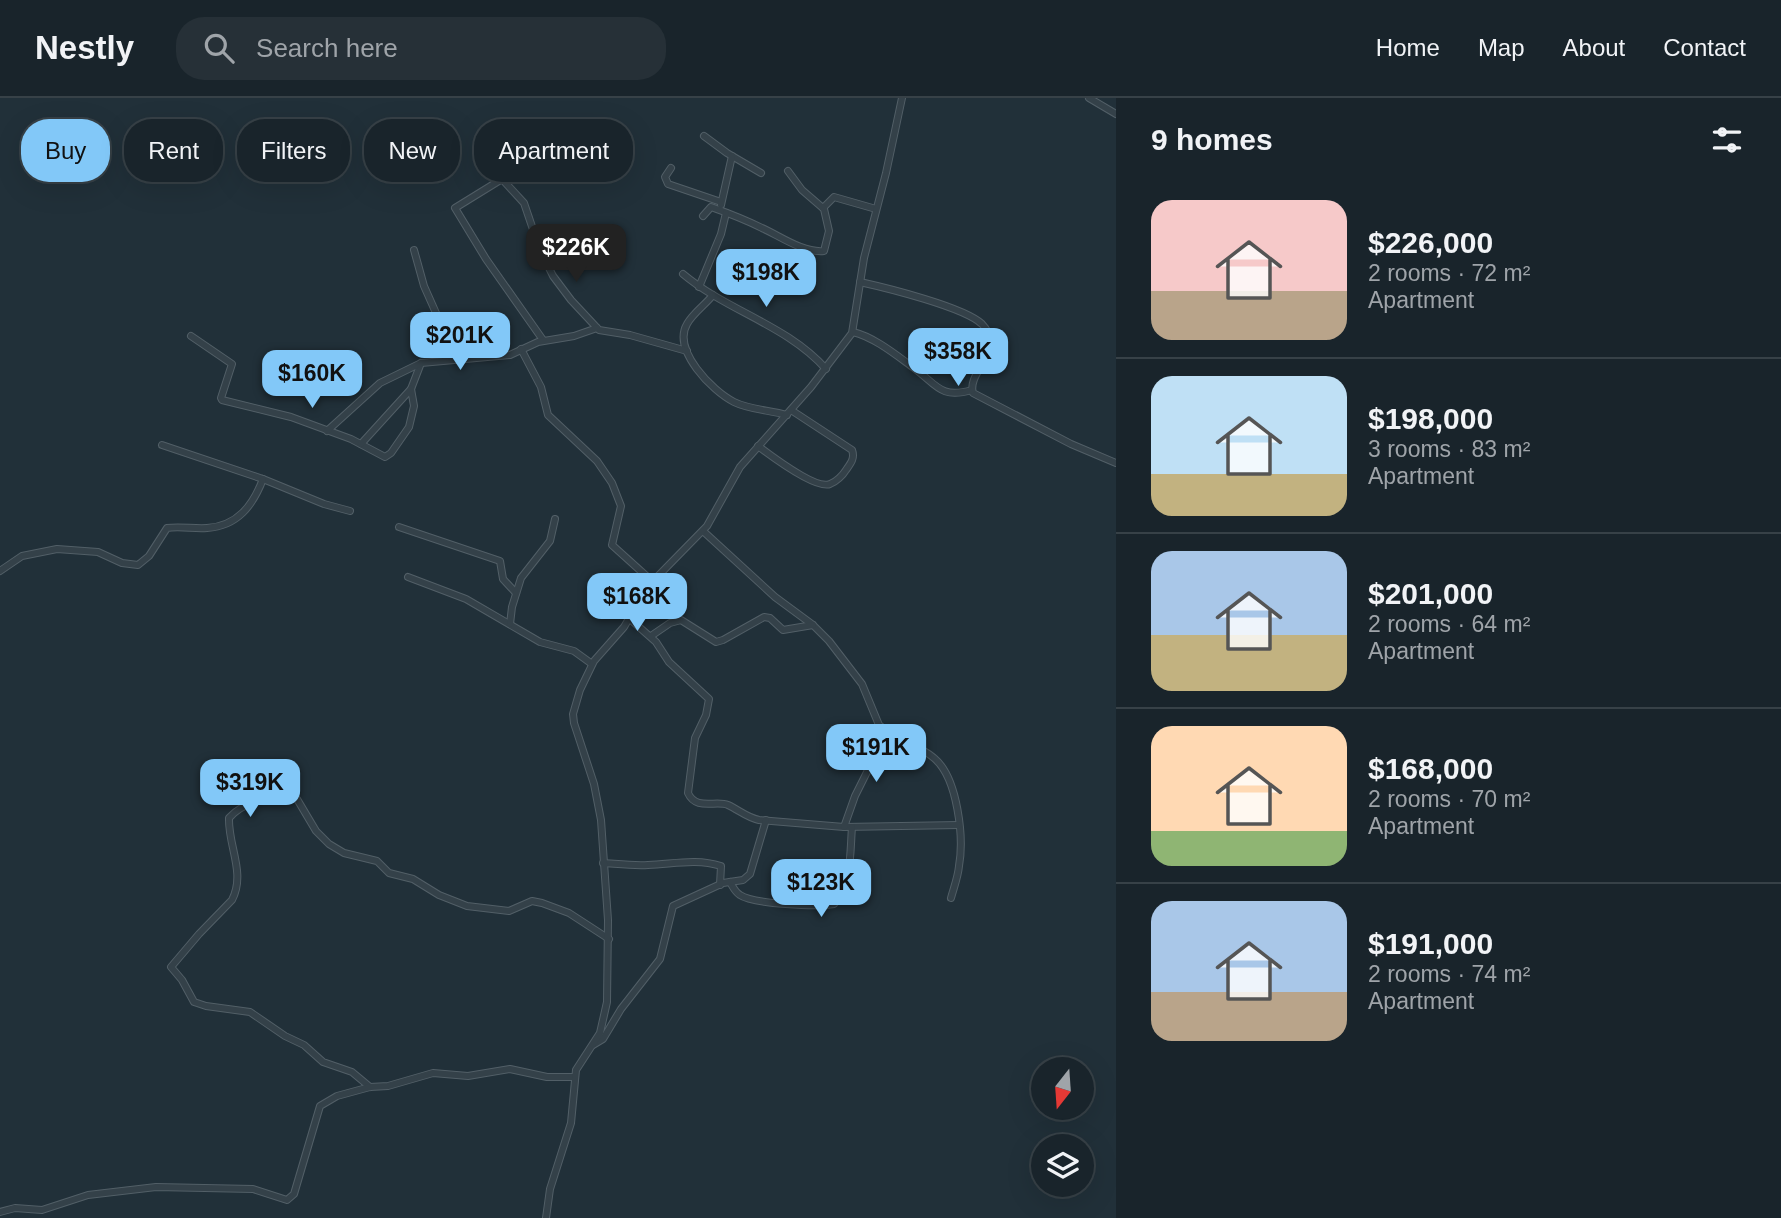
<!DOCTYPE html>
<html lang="en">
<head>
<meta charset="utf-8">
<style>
	:root { --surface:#19242b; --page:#263037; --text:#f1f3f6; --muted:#9fa4a9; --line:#374147; --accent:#82c8f8 }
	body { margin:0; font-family:Helvetica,sans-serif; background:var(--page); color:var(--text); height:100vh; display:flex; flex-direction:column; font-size:26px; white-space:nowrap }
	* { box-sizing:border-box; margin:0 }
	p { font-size:23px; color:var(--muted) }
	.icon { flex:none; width:38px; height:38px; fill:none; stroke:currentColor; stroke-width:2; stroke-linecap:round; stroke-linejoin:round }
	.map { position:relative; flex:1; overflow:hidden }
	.side { display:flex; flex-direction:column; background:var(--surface); width:665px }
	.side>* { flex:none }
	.top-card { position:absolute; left:21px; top:21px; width:665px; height:63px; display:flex; gap:14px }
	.needle { width:46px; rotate:197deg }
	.tools { position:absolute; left:1031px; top:959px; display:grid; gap:14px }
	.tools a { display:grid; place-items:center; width:63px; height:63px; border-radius:50%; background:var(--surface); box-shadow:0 7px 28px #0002,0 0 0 2px var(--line); font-size:35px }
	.price { position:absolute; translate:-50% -60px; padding:0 16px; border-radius:14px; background:var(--accent); color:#111; font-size:23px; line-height:46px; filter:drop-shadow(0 2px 4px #0008) }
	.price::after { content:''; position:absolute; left:50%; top:42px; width:21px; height:16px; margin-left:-10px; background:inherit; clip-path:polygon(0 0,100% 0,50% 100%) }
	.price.on { background:#222; color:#fff }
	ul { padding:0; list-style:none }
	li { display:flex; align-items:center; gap:21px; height:175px; padding:0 35px }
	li+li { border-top:2px solid var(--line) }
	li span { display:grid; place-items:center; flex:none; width:196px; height:140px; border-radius:21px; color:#555 }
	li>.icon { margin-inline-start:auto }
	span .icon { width:84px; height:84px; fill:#fffc; stroke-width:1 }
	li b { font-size:30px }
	h2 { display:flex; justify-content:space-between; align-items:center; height:84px; padding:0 35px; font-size:30px }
	.chip { padding:0 24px; border-radius:28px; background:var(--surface); box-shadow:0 7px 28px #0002,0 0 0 2px var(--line); font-size:24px; line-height:63px }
	.chip.on { background:var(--accent); color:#111 }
	header { display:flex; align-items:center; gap:42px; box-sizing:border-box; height:98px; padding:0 35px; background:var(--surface); border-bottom:2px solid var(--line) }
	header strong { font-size:33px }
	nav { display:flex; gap:38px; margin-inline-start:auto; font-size:24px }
	.search { width:490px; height:63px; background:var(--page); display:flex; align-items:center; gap:18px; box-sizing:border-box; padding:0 24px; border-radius:28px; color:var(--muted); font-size:26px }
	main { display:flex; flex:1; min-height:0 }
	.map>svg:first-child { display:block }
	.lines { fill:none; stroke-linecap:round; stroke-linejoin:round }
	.minor-casing { stroke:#525f67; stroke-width:8 }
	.minor { stroke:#344149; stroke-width:6 }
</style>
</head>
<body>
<header>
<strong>Nestly</strong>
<div class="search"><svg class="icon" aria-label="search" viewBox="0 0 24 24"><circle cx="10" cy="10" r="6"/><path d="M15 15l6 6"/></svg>Search here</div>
<nav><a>Home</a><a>Map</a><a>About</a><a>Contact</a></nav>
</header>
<main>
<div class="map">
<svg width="1116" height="1120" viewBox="0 0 1116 1120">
	<rect width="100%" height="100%" fill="#213039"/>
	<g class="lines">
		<defs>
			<g id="minor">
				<polyline points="1089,0 1116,16"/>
				<polyline points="704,38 727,55 761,75"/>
				<polyline points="671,70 665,79 668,86 721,104"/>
				<polyline points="721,107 732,58"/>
				<polyline points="823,110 834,99 876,111"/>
				<path d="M 703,118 L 711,109 C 728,115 746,122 762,130 C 780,138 803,155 824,153 L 829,133 L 824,111 L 802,92 L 788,73"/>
				<polyline points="414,152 424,188 456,260"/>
				<path d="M 683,176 C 727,213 787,227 826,271"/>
				<path d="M 860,184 C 887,190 964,209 982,226 C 987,231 990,238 990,245 C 989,262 968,280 973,295 L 1071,346 L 1116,365"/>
				<polyline points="699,189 721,136 726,115"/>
				<path d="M 713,197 C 705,207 693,215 687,226 C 672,252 712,293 734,304 C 750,312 770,312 787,317"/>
				<path d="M 853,234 C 874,239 896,257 914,270 C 937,287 940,301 972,292"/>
				<polyline points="191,238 232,266 221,300 222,302 291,319 351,341 385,359 391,355 409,329 414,308 411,291 421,265"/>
				<polyline points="543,242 486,161 455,110 502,81 524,105 540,152 553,178 571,202 599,232 630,237 687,253"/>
				<polyline points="521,251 541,289 548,317 597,363 612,385 621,408 612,447 653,484"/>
				<polyline points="327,333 380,285 421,265 510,257 538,244 574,238 597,230"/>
				<polyline points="361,346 411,291"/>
				<polyline points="162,347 263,381 324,406 350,413"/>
				<path d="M 758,348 C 770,357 816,392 830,386 C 836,384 843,377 846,372 C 851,365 855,360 852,352 L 791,312"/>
				<polyline points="399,429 500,463 503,481 516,495"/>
				<path d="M 703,433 L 775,499 L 813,527 L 829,543 L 862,586 L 879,627 C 895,642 918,646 934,660 C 958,680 964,740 959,768 C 958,779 954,789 951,800"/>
				<path d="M 0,473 L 22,458 L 57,451 L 98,454 L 122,465 L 138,467 L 149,458 L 167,430 C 180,428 194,431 207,430 C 238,428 253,407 263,381"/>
				<polyline points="408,479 466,501 540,544 574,553 592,566"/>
				<path d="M 630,521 L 656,544 L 669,564 L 709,601 L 706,617 L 695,640 L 688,695 C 696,713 716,702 728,707 C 739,712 746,719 759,722 L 844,729 L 959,727"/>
				<polyline points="510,526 512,509 521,480 550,443 555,421"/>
				<polyline points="651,538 670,525 681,522 716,544 723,542 764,519 770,520 783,532 813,527"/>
				<polyline points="844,729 855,698 887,634"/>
				<path d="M 603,765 C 618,766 634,768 648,767 C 674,766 696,760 721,768 L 720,787"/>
				<path d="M 730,784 C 733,789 735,794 740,797 C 753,806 817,809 834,806 C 852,787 850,754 852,729"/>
				<polyline points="593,947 603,941 621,911 660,861 673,808 723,785 743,782 750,776 766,722"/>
				<path d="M 370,989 L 352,974 L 323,964 L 304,947 L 285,938 L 250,914 L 206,908 L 194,904 L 182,882 L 171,869 L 199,836 L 232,802 C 246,775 228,748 229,720 C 245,702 273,697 297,701 L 316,733 L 329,746 L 344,755 L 377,763 L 389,775 L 413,781 L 439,797 L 467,808 L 509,813 L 532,803 L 542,805 L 569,815 L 609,841"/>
				<polyline points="0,1114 15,1110 42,1112 88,1097 156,1089 253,1091 287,1102 294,1096 320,1008 337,998 370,989 388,988 433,975 468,978 510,971 547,979 575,979"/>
				<polyline points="546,1120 550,1091 571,1025 576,972 600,935 607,904 608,822 601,722 594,686 574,625 573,616 580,592 594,563 624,529 641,500 659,477 707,428 740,369 811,289 852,235 864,160 886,75 902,0"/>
			</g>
		</defs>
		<!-- minor casing -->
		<use href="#minor" class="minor-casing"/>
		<!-- minor -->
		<use href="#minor" class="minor"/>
	</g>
</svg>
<div class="tools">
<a><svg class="needle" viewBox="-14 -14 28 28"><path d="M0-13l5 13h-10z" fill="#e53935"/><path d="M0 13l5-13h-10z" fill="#9fa4a9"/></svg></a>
<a><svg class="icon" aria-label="layers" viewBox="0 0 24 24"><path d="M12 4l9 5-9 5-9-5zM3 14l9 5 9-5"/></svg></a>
</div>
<b class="price on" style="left:576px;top:186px">$226K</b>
<b class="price" style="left:766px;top:211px">$198K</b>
<b class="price" style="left:460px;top:274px">$201K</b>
<b class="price" style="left:958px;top:290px">$358K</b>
<b class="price" style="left:312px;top:312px">$160K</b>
<b class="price" style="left:637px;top:535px">$168K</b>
<b class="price" style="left:876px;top:686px">$191K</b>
<b class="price" style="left:250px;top:721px">$319K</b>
<b class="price" style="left:821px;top:821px">$123K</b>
<div class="top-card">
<a class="chip on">Buy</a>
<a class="chip">Rent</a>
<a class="chip">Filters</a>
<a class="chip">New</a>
<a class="chip">Apartment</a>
</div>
</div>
<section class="side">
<h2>9 homes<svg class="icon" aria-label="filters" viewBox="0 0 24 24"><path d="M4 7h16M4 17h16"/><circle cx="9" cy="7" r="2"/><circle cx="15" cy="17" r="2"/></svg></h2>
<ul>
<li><span style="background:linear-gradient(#f6c9c9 65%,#b9a48a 0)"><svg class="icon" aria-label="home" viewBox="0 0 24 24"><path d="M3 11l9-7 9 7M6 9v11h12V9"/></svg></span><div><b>$226,000</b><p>2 rooms · 72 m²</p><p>Apartment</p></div></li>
<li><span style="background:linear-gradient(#bfe0f5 70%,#c2b280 0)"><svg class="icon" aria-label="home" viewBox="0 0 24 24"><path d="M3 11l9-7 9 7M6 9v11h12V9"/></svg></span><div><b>$198,000</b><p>3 rooms · 83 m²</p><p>Apartment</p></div></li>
<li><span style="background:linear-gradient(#a9c7e8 60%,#c2b280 0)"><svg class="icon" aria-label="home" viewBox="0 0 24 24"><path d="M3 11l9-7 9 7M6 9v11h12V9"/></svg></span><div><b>$201,000</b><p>2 rooms · 64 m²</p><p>Apartment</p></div></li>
<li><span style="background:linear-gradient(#ffd9b3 75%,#8fb573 0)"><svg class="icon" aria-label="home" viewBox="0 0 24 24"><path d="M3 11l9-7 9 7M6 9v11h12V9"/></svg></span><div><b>$168,000</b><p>2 rooms · 70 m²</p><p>Apartment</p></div></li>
<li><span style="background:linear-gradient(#a9c7e8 65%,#b9a48a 0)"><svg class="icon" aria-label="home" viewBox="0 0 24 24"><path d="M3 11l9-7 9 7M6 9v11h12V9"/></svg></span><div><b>$191,000</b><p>2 rooms · 74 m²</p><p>Apartment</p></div></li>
</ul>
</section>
</main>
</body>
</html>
